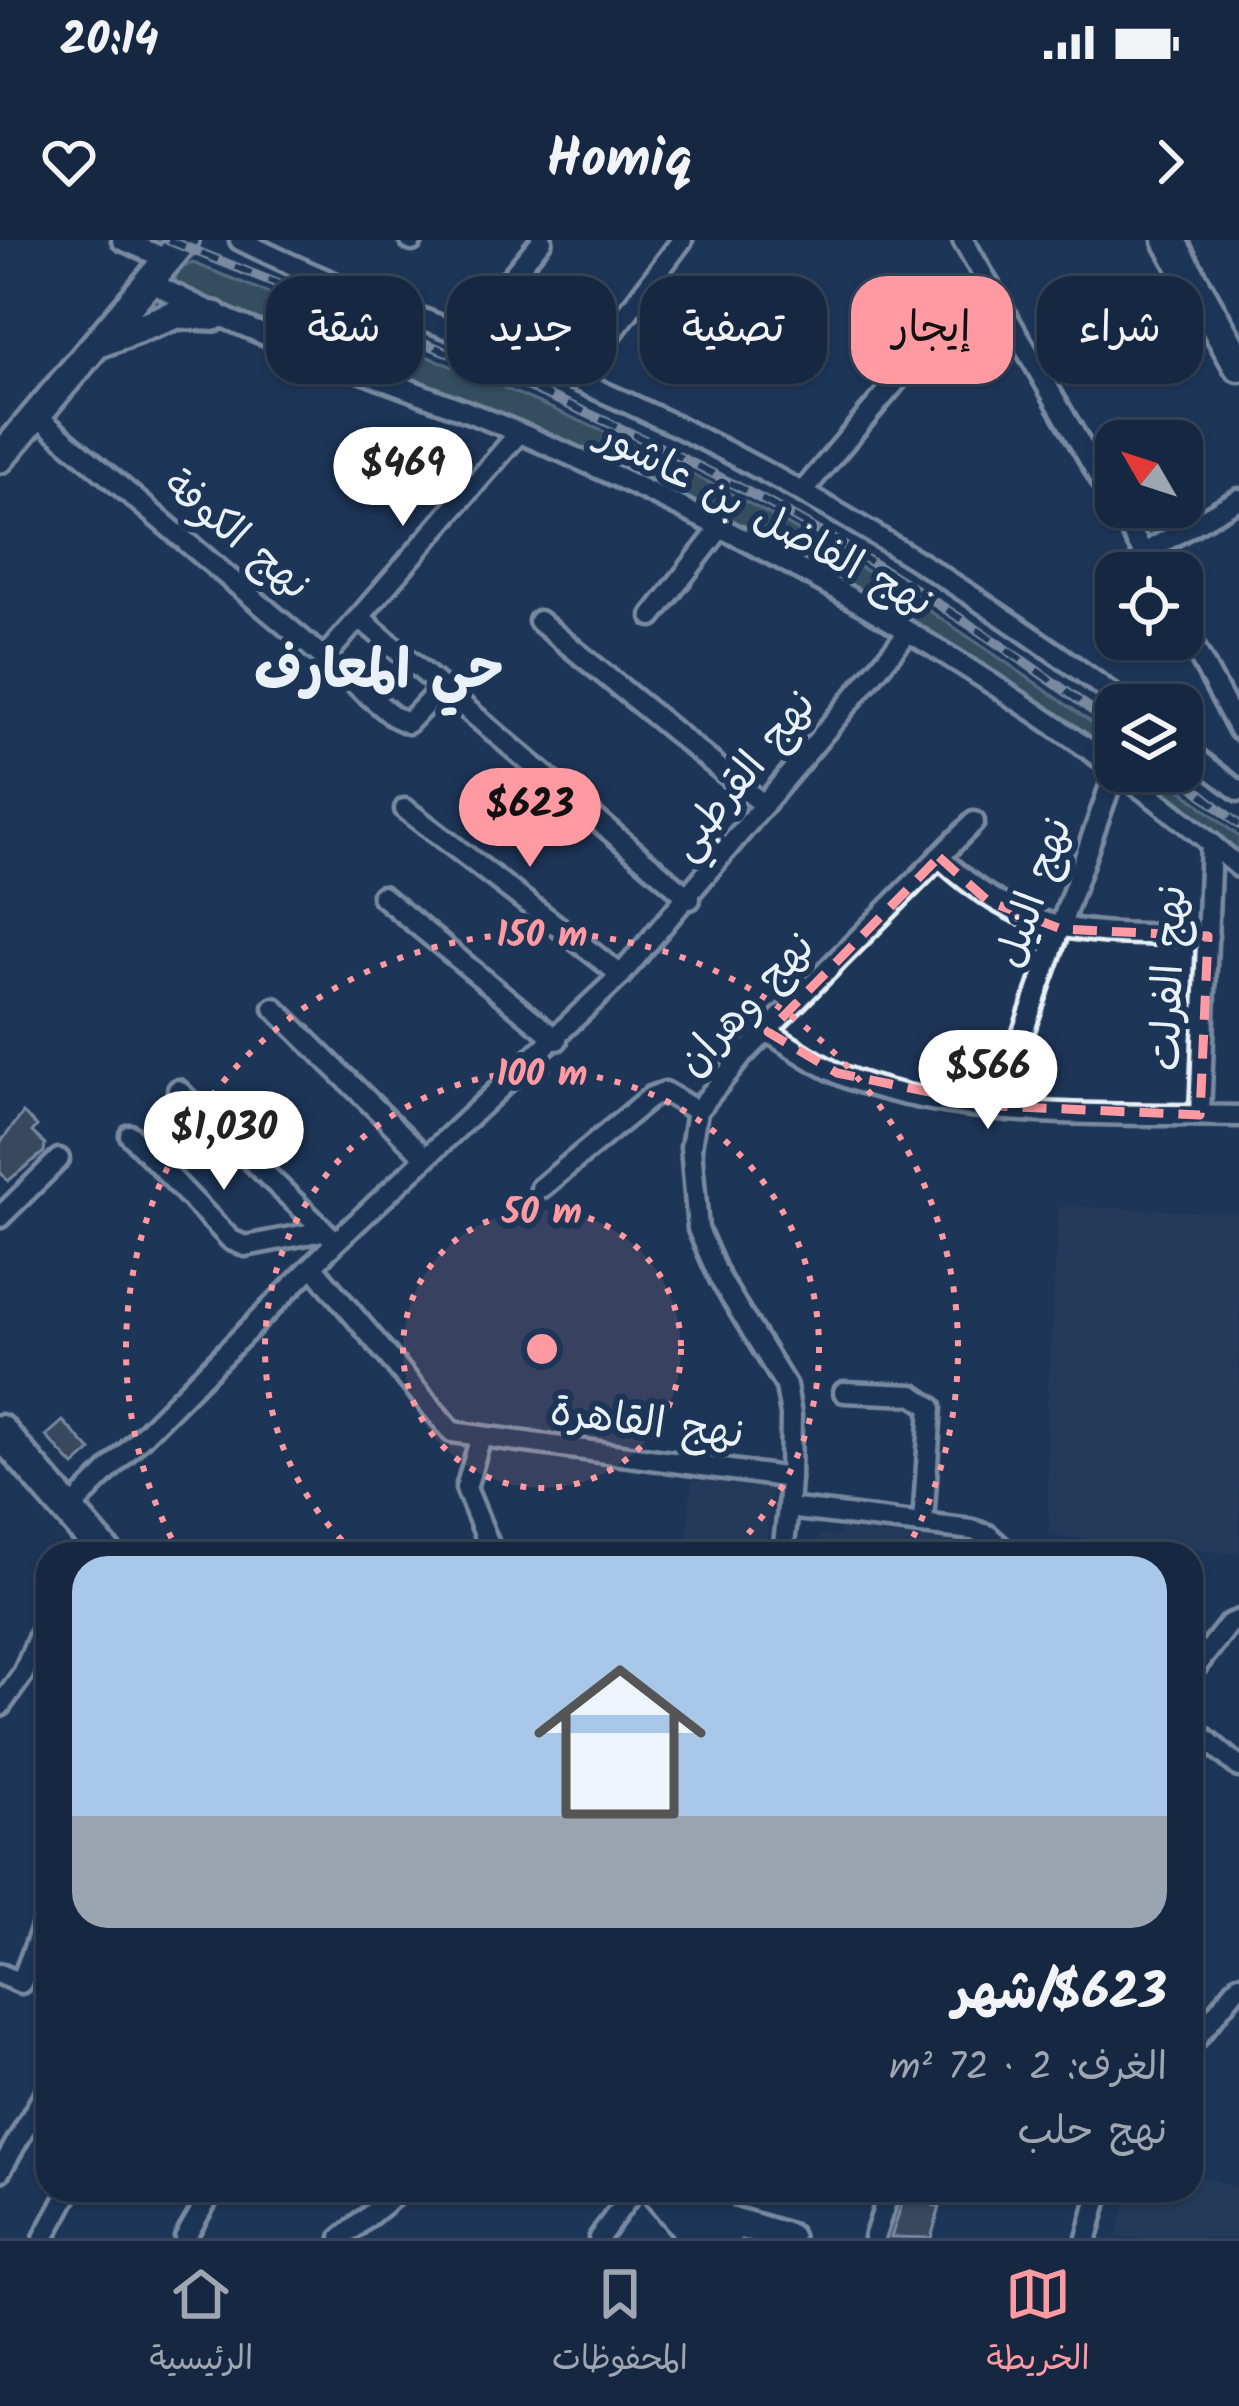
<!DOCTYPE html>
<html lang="ar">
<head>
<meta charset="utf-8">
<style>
	:root { --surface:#162841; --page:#23344c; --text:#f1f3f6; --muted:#9ea6b1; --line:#35445a; --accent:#ff9aa2 }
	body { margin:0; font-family:Kalam,"Playpen Sans Arabic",sans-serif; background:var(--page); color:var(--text); direction:rtl; height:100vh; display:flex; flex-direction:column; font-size:45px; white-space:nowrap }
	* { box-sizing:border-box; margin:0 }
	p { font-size:39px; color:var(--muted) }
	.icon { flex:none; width:66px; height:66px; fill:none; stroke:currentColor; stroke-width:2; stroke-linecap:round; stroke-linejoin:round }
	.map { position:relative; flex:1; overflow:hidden; direction:ltr }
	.side { position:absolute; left:36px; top:1302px; width:1167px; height:660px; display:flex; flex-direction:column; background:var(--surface); border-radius:36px; box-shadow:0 3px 9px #0004,0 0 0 3px var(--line); direction:rtl }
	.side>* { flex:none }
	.hud { position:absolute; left:36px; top:36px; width:1167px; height:108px; direction:rtl; display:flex; gap:24px }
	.needle { width:78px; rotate:309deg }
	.tools { position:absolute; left:1095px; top:180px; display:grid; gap:24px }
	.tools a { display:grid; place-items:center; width:108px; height:108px; border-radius:24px; background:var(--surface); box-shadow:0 3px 9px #0004,0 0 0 3px var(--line); font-size:60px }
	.price { position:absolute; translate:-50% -102px; padding:0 27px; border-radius:42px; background:#fff; color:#222; font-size:39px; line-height:78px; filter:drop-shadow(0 3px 6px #0008) }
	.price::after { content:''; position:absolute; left:50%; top:72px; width:36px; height:27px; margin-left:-18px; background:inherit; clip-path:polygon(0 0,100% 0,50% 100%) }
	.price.current { background:var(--accent); color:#111 }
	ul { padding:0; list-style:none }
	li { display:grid; align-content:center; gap:24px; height:636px; padding:0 36px }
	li+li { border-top:3px solid var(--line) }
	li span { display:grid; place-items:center; height:372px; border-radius:36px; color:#555 }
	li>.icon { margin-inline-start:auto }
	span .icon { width:216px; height:216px; fill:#fffc; stroke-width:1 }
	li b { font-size:51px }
	.tag { padding:0 42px; border-radius:36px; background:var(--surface); box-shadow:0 3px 9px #0004,0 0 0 3px var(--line); font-size:42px; line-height:108px }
	.tag.current { background:var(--accent); color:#111 }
	.status { display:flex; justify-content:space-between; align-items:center; height:84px; padding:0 60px; background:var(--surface); direction:ltr }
	.status svg { height:33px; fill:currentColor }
	header { display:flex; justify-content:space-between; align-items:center; height:156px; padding:0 36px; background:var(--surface); font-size:54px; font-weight:700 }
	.tabs { display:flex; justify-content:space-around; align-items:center; height:168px; border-top:3px solid var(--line); background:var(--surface); font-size:33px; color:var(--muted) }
	.tabs a { display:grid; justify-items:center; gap:6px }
	.tabs .current { color:var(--accent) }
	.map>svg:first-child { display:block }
	.built { fill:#2f415b }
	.green { fill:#516e6c; stroke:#9cb0b2; stroke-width:3 }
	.building { fill:#5a5e65; stroke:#e8f1f8; stroke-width:3 }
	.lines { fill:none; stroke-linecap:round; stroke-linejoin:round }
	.minor-casing { stroke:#e8f1f8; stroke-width:27 }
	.secondary-casing { stroke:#e8f1f8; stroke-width:36 }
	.primary-casing { stroke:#e8f1f8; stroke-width:39 }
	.minor { stroke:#1d3557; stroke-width:18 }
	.secondary { stroke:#1d3557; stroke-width:27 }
	.primary { stroke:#1d3557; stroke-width:30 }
	.rail-casing { stroke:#e8f1f8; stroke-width:10 }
	.rail { stroke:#1d3557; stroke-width:6; stroke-dasharray:18; stroke-linecap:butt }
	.marked { fill:none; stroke:#ff9aa2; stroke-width:9; stroke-dasharray:24 15; stroke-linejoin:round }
	.ring { fill:none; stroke:#ff9aa2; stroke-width:6; stroke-dasharray:6 12 }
	.labels { text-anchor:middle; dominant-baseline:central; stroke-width:12; stroke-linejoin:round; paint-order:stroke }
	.street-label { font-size:42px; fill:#e8f1f8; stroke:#1d3557 }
	.district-label { font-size:54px; font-weight:bold; fill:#e8f1f8; stroke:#1d3557 }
	.centre { fill:#ff9aa2; stroke:#1d3557; stroke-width:6 }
	.ring-label { font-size:36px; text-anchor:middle; font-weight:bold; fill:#ff9aa2; stroke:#1d3557; stroke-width:12; stroke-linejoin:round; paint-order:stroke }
</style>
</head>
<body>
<div class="status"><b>20:14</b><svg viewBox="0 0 49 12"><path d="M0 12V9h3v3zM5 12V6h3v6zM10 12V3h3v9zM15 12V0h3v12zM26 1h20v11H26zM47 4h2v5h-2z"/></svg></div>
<header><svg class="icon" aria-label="forward" viewBox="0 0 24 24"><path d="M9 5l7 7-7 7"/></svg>Homiq<svg class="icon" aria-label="heart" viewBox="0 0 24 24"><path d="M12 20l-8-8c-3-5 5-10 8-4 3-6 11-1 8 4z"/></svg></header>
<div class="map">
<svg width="1239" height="1998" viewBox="0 0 1239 1998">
	<rect width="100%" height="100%" fill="#1d3557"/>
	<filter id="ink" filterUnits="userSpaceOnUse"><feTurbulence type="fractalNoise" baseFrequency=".00833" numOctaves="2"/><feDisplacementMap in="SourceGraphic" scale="24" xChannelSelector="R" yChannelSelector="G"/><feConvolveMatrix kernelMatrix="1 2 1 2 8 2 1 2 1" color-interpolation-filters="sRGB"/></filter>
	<g filter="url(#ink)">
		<!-- built -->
		<g class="built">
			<polygon points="1059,966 1239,973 1239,1314 1049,1296 1046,1180"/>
			<polygon points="692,1240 772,1248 765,1314 685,1314"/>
			<polygon points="840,1289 980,1306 979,1314 816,1314 819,1295 839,1297"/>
			<polygon points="1191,1934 1239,1948 1239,1998 1116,1998 1129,1950 1191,1950"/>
		</g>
		<!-- green -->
		<g class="green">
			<path d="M 193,23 C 360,90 530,153 690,233 C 841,307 980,402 1116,500 L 1116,521 L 700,269 L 543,192 L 177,50 L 175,31 Z"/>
			<polygon points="1130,531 1159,531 1166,537 1239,597 1239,618"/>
		</g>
		<!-- building -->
		<g class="building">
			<polygon points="23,873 37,886 32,892 45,904 44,912 8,941 0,932 0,903"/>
			<polygon points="63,1181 91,1211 74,1226 46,1196"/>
			<polygon points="904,1957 940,1967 931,1998 891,1997"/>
		</g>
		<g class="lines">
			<defs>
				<g id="minor">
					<polyline points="122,0 167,19"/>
					<path d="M 240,0 C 349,55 466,93 578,141 C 774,225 955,337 1127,465"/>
					<polyline points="410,0 412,1"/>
					<polyline points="963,0 1116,266"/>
					<path d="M 149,41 C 269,106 402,142 527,196 C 775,304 1034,451 1239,627"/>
					<polyline points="463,95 542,0"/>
					<polyline points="577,140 682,0"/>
					<polyline points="37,176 393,476 408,483 441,448"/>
					<polyline points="803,251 904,132 1005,77"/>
					<polyline points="1117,267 1155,333"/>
					<polyline points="1144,313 1239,259"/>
					<polyline points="652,376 719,290"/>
					<polyline points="361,379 690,659"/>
					<polyline points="539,381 764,565"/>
					<polyline points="1182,384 1239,490"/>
					<polyline points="324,418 519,193"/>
					<polyline points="1182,507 1239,551"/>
					<polyline points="405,569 621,735"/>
					<path d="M 939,617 C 1031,703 1090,691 1208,696"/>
					<polyline points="382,656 557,800"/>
					<polyline points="274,768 425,917"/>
					<path d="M 768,792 C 796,809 824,830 856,841 C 974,881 1116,873 1239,876"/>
					<polyline points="178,850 330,996"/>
					<polyline points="997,866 1115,532"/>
					<polyline points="1200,875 1211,603"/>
					<polyline points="130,895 231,1000 245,1006 323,991"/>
					<polyline points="541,948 651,857 665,852 697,871"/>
					<polyline points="0,977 59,919"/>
					<polyline points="313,1027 452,1192 790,1238 788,1268 972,1290 988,1295 1009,1314"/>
					<polyline points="844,1152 913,1155 931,1167 923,1283"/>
					<polyline points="480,1200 466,1248 493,1314"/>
					<polyline points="790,1238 791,1175 786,1146 720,1039 698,989 691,907 697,871 742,816 974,582"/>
					<polyline points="67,1272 336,1002 621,735 906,395"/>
					<polyline points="783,1314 788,1268"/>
					<polyline points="1191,1433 1229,1384 1239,1380"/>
					<polyline points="0,1466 23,1434 48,1373"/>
					<polyline points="1191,1486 1239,1527"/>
					<polyline points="0,1734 21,1743 48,1671"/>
					<polyline points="1191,1805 1239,1745"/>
					<polyline points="0,1931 45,1853"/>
					<polyline points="716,1986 726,1950"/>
					<polyline points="44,1998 70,1950"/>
					<polyline points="185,1998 213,1950"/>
					<polyline points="342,1998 401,1950"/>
					<polyline points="599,1998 634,1950"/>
					<polyline points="874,1998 890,1950"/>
					<polyline points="1087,1998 1100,1950"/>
				</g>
				<g id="secondary">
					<polyline points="101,102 177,74 214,76"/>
					<polyline points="0,218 184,0"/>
					<polyline points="666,1962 788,1998"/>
					<polyline points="690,1991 727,1998"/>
				</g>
				<g id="primary">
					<polyline points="1169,0 1239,125"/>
					<polyline points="0,1191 106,1314"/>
					<polyline points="656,1950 696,1998"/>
				</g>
			</defs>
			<!-- minor casing -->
			<use href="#minor" class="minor-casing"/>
			<!-- secondary casing -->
			<use href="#secondary" class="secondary-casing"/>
			<!-- primary casing -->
			<use href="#primary" class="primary-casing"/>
			<!-- minor -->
			<use href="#minor" class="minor"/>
			<!-- secondary -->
			<use href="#secondary" class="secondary"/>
			<!-- primary -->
			<use href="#primary" class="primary"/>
			<defs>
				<g id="rail">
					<path d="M 168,0 C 368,80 573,157 763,260 C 886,327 1004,404 1116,488"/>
					<polyline points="1174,531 1239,585"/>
				</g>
			</defs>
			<!-- rail casing -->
			<use href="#rail" class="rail-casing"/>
			<!-- rail -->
			<use href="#rail" class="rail"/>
		</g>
	</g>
	<!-- marked area -->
	<path d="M0 0H1239V1998H0ZM 939,617 L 988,661 L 1061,689 L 1208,696 L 1200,875 L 997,866 L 837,833 L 768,792 Z" fill="#1d3557" fill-opacity=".55" fill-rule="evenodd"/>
	<path class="marked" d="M 939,617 L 988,661 L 1061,689 L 1208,696 L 1200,875 L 997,866 L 837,833 L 768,792 Z"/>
	<!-- distance rings -->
	<circle cx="542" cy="1109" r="139" fill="#ff9aa2" fill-opacity=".12"/>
	<g class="ring">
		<circle cx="542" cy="1109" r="139"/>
		<path d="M355 1313A277 277 0 1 1 729 1313"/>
		<path d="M180 1314A416 416 0 1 1 904 1314"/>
	</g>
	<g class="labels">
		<!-- street labels -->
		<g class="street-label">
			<text transform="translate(765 280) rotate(28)">نهج الفاضل بن عاشور</text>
			<text transform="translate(236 296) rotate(40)">نهج الكوفة</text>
			<text transform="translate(744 536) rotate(-51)">نهج القرطبي</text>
			<text transform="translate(1035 653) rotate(-71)">نهج النيل</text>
			<text transform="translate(1170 738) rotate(-88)">نهج الفرلت</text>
			<text transform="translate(747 765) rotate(-47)">نهج وهران</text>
			<text transform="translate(647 1184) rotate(7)">نهج القاهرة</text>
		</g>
		<!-- district labels -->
		<g class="district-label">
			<text x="379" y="433">حي المعارف</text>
		</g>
	</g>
	<circle cx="542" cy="1109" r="18" class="centre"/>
	<g class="ring-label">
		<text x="542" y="706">150 m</text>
		<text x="542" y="845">100 m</text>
		<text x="542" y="983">50 m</text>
	</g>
</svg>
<div class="tools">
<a><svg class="needle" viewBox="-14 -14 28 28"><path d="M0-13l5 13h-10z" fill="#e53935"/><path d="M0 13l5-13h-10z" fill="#9ea6b1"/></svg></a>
<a><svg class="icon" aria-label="locate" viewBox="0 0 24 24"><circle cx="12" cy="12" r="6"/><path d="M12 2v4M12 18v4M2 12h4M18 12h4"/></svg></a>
<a><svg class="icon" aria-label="layers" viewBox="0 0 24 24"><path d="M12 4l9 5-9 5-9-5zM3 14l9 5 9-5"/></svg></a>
</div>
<b class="price" style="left:403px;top:289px">$469</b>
<b class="price current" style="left:530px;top:630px">$623</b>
<b class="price" style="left:988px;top:892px">$566</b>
<b class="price" style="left:224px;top:953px">$1,030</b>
<div class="hud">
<a class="tag">شراء</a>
<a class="tag current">إيجار</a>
<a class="tag">تصفية</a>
<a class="tag">جديد</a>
<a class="tag">شقة</a>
</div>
<section class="side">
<ul>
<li><span style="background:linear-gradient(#a9c7e8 70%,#9aa5b1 0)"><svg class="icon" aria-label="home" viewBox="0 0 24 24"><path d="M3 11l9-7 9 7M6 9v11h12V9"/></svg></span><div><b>$623/شهر</b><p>الغرف: 2 · 72 m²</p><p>نهج حلب</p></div></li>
</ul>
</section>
</div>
<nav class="tabs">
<a class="current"><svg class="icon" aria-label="map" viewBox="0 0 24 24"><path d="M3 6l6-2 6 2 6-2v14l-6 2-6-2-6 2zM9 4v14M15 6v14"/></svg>الخريطة</a>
<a><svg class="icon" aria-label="saved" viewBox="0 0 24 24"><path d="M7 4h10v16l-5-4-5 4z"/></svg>المحفوظات</a>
<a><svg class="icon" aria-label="home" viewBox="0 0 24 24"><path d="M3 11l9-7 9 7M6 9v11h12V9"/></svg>الرئيسية</a>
</nav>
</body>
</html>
